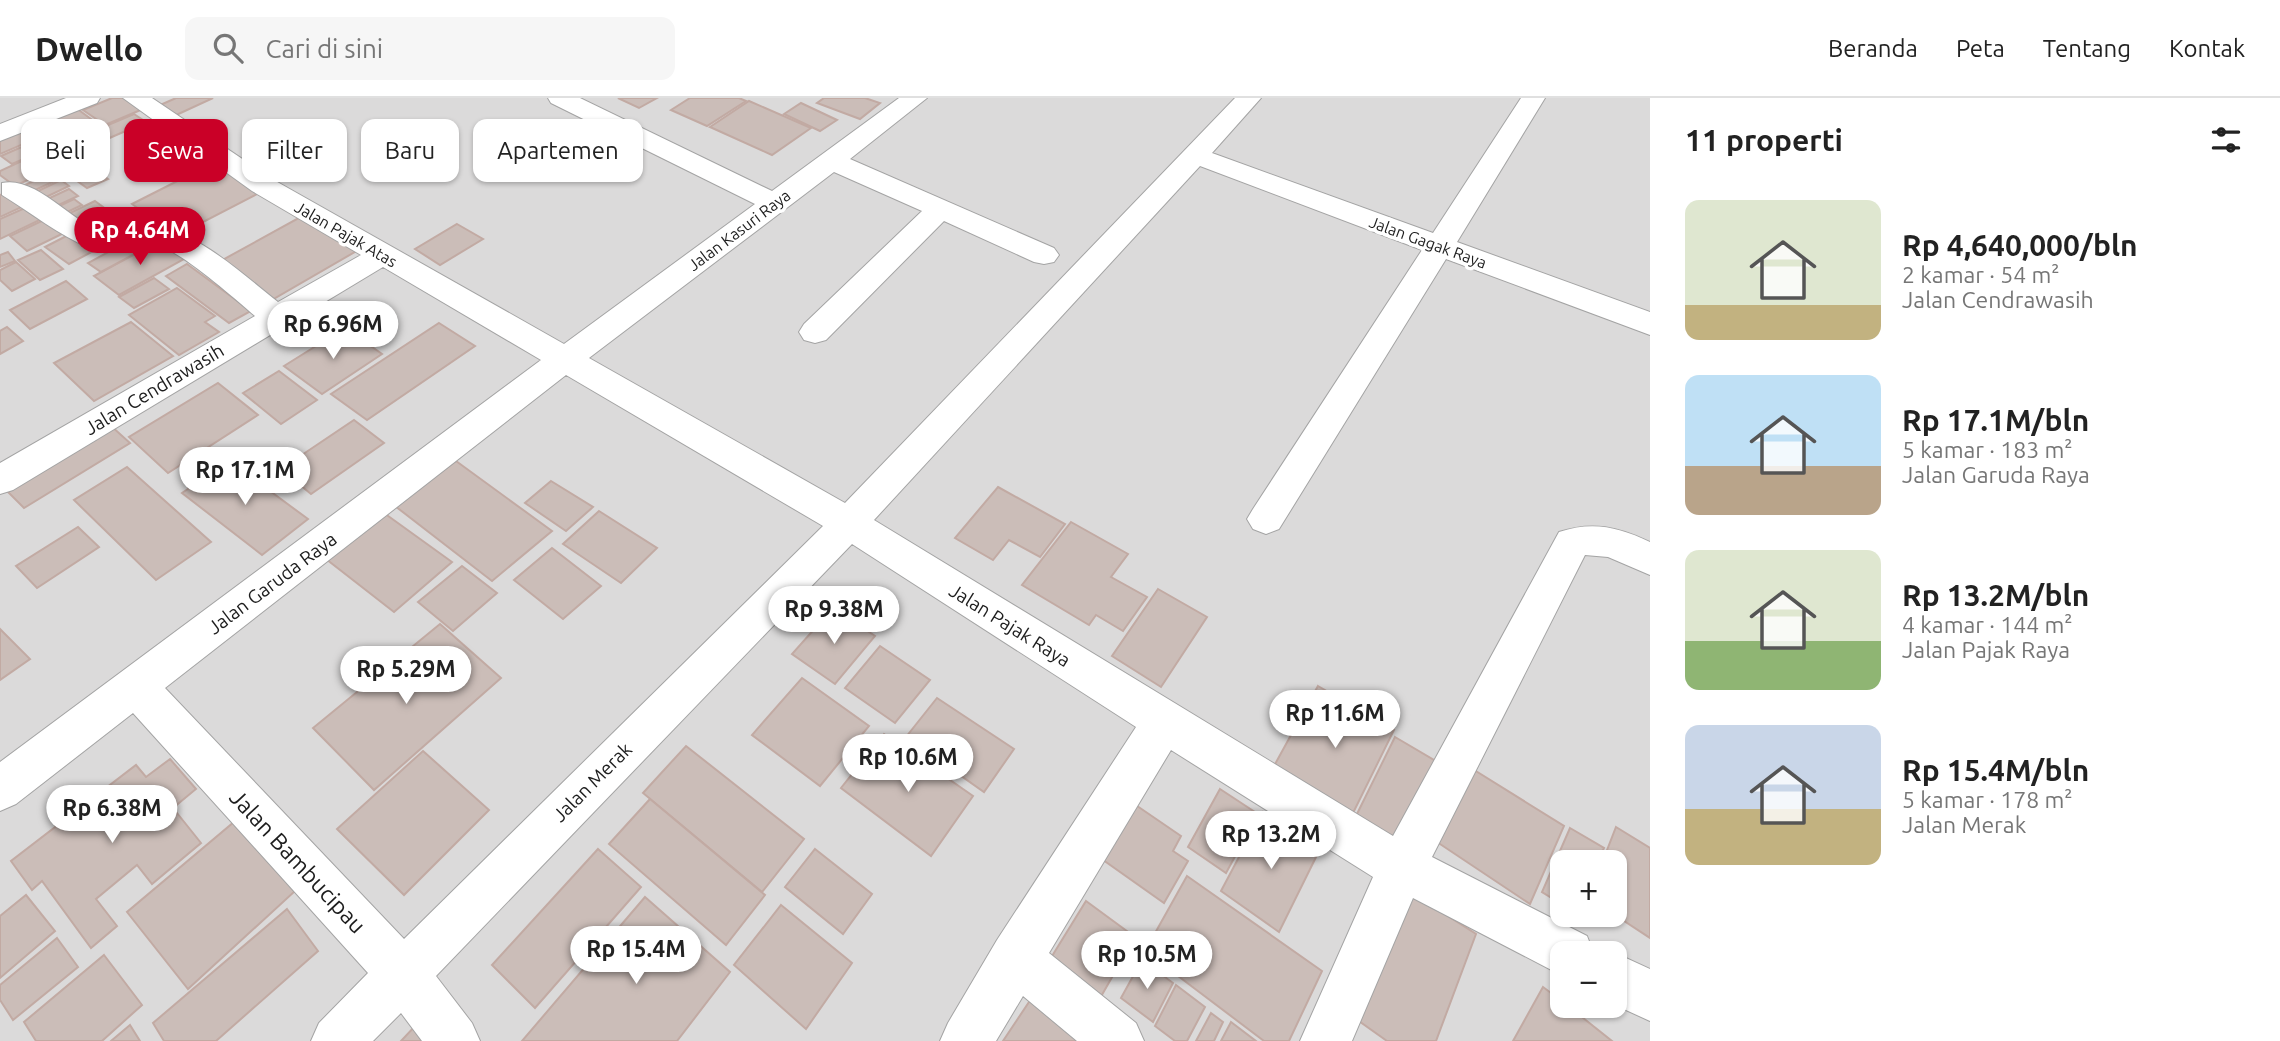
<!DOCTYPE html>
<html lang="id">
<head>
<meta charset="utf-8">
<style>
	:root { --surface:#fff; --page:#f6f6f6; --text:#222; --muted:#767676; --line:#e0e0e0; --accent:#ca0027 }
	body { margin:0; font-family:Ubuntu,sans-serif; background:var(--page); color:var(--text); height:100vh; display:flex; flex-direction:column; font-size:26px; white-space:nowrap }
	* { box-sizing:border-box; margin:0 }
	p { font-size:23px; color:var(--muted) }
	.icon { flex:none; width:38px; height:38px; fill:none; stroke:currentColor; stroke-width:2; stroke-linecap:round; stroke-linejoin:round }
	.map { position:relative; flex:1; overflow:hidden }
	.details { display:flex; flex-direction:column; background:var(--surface); width:630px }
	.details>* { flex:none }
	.hud { position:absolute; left:21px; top:21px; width:665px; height:63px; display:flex; gap:14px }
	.fabs { position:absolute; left:1550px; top:752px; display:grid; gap:14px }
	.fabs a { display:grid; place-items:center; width:77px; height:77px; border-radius:14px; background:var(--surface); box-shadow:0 2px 5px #0004; font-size:35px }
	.price { position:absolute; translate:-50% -60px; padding:0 16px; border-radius:24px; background:#fff; color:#222; font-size:23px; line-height:46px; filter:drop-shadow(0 2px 4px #0008) }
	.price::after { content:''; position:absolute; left:50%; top:42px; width:21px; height:16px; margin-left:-10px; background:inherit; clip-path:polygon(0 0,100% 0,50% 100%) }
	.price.current { background:var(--accent); color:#fff }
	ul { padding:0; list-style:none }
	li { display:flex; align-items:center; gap:21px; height:175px; padding:0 35px }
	li span { display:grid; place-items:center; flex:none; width:196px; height:140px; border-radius:14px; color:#555 }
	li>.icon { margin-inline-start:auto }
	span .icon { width:84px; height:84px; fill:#fffc; stroke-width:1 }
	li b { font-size:30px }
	h2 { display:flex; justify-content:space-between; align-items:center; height:84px; padding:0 35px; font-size:30px }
	.pill { padding:0 24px; border-radius:14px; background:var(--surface); box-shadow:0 2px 5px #0004; font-size:24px; line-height:63px }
	.pill.current { background:var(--accent); color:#fff }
	header { display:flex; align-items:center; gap:42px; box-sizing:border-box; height:98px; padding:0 35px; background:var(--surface); border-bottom:2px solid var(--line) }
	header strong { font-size:33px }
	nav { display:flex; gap:38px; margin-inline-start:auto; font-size:24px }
	.search { width:490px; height:63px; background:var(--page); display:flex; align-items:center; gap:18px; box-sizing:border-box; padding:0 24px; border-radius:14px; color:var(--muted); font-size:26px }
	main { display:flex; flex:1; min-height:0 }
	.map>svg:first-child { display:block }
	.residential { fill:#dbdada; fill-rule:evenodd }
	.building { fill:#cbbdb8; stroke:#c2aaa3; stroke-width:2 }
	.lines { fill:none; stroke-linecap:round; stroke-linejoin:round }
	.minor-casing { stroke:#a4a4a4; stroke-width:2 }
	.minor { fill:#fff; fill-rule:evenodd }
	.labels { text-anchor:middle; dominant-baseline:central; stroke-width:7; stroke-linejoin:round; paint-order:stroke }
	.far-street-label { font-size:16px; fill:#1d1d1d; stroke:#fff }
	.street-label { font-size:19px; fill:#1d1d1d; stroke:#fff }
	.near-street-label { font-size:23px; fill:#1d1d1d; stroke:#fff }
</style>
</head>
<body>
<header>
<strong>Dwello</strong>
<div class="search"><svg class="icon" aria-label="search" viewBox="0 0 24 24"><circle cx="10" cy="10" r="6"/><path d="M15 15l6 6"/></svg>Cari di sini</div>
<nav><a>Beranda</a><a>Peta</a><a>Tentang</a><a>Kontak</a></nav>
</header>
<main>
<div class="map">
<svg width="1650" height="943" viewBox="0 0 1650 943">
	<rect width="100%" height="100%" fill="#efe8e2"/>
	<!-- residential -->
	<path class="residential" d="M 0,0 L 1650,0 L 1650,943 L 0,943 ZM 1563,765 L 1615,765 L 1615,817 L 1563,817 ZM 1563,856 L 1615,856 L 1615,908 L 1563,908 Z"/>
	<!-- building -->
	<g class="building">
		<polygon points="112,0 127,0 143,11 105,27 83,12"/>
		<polygon points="176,0 213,0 174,18 158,8"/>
		<polygon points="618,0 657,0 639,10"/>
		<polygon points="690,0 739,0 746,3 707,28 671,12"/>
		<polygon points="824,0 865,0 880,5 860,21 817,5"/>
		<polygon points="749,3 811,30 772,57 710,29"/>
		<polygon points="801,5 837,22 820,33 784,16"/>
		<polygon points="76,10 102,29 63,45 50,36 64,30 52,20"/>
		<polygon points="134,16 146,24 105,42 94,33"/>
		<polygon points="23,32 35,41 0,56 0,41"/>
		<polygon points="90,35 104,45 64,62 50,52"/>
		<polygon points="47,38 59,46 12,66 1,58"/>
		<polygon points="39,55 57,68 15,88 0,77 0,73"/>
		<polygon points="85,58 97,68 72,79 61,69"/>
		<polygon points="215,64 261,94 176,138 132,106"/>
		<polygon points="94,71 108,81 87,90 73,80"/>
		<polygon points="49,76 57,82 33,93 25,87"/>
		<polygon points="61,82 69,88 42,101 34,95"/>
		<polygon points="69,91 78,98 50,111 41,104"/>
		<polygon points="9,93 26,107 0,119 0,97"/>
		<polygon points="74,101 82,107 61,117 53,111"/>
		<polygon points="95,103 110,114 85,127 70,115"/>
		<polygon points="34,106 48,118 0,141 0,121"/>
		<polygon points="118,115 142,131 120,142 96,127"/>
		<polygon points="306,116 360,151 270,203 217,165"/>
		<polygon points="50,119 68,133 27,153 10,138"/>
		<polygon points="457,126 483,141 440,167 415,151"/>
		<polygon points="76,133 99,150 69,166 45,149"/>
		<polygon points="161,142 186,160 119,197 94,178"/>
		<polygon points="127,144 140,153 101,174 88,165"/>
		<polygon points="41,152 63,171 40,182 18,162"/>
		<polygon points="8,154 15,163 0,169 0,157"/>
		<polygon points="16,164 35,181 12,193 0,182 0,172"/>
		<polygon points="187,166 251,213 229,225 166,178"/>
		<polygon points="154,180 169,191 134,210 119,199"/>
		<polygon points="66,183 87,201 30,231 10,212"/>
		<polygon points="177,190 215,218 205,224 219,234 179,257 129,217"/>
		<polygon points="131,224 173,258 94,303 54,265"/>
		<polygon points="439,225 475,248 367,322 331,296"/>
		<polygon points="7,229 23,243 0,256 0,233"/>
		<polygon points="345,230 382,256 322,296 284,268"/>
		<polygon points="279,273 317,302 281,326 243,295"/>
		<polygon points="218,285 258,317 168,375 129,339"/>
		<polygon points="354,322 384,345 311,396 281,371"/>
		<polygon points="110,327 130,345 24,410 4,390"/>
		<polygon points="229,363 308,421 262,457 182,395"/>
		<polygon points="456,363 552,433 492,483 395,408"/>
		<polygon points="127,369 211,444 156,482 74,402"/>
		<polygon points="551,383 593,409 566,433 525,405"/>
		<polygon points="998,389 1065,426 1040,459 1009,442 993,462 955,440"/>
		<polygon points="599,413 657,450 621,485 563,446"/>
		<polygon points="384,415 452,464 394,514 326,461"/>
		<polygon points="1071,424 1128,456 1111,479 1147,499 1123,533 1096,517 1089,527 1022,487"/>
		<polygon points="78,429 99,449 37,490 16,468"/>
		<polygon points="552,450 601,488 563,521 514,482"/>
		<polygon points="462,468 497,495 453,533 418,504"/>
		<polygon points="1158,491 1207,519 1161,589 1112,558"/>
		<polygon points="833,510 875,538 835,586 792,556"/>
		<polygon points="440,526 501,580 374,692 313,630"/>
		<polygon points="0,531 30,561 0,582"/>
		<polygon points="880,548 930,582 895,625 845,590"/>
		<polygon points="802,580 869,628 820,688 752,637"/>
		<polygon points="1318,588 1394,632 1352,717 1274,668"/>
		<polygon points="937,600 1014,651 984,694 906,639"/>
		<polygon points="884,636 973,698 931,758 841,690"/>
		<polygon points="1395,639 1439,665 1402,747 1356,718"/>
		<polygon points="686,648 804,741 762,794 643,695"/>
		<polygon points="423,653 489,712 404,797 337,731"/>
		<polygon points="170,661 196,691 173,710 201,745 152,786 137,767 96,801 117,828 91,850 42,783 32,792 11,763 136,667 146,679"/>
		<polygon points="1471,670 1564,728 1530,806 1434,742"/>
		<polygon points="1220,691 1258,716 1226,775 1188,749"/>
		<polygon points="1124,699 1181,738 1173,753 1188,763 1164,805 1089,752"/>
		<polygon points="650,701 765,797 726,847 609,746"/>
		<polygon points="1263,714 1320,751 1279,834 1221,793"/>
		<polygon points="234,724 295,793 188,891 127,814"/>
		<polygon points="1616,729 1650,750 1650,840 1615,817 1615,765 1602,765"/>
		<polygon points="1570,730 1604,750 1597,765 1563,765 1563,807 1542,794"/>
		<polygon points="598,751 641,789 535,910 492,867"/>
		<polygon points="815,751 872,796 843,836 785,789"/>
		<polygon points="1187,778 1322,873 1289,943 1264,943 1145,853"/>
		<polygon points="1404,790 1476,836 1436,943 1387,943 1349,916"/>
		<polygon points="26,797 55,833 0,880 0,818"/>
		<polygon points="645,799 730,874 677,943 522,943"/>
		<polygon points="1086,803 1135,839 1099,902 1049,863"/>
		<polygon points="781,807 852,865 806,931 734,867"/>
		<polygon points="287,811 318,853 216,943 164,943 153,925"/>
		<polygon points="57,840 78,869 13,922 0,902 0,887"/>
		<polygon points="104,857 142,907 102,943 36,943 24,924"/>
		<polygon points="1142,862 1173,885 1153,924 1121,900"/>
		<polygon points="1176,887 1205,909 1187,943 1175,943 1155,928"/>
		<polygon points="1039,889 1104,943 1003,943"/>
		<polygon points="1543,889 1563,904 1563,908 1568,908 1612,943 1513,943"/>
		<polygon points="1211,915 1223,924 1214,943 1196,943"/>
		<polygon points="1231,924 1256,943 1221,943"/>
		<polygon points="417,926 433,943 401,943"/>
		<polygon points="130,927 140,943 111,943"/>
	</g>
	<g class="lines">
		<defs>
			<g id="minor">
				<polygon points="66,0 100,0 97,5 0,43 0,26"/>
				<path d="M 123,0 L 152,0 L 272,81 L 564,246 L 755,106 L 551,5 L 548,0 L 580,0 L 772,93 L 899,0 L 927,0 L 850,61 L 1054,150 L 1059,157 L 1054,164 L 1044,166 L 1034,164 L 944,123 L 826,242 L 815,245 L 804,242 L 799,234 L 804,226 L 922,113 L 834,74 L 589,260 L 845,405 L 1235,0 L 1261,0 L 1212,55 L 1433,135 L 1521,0 L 1545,0 L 1457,144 L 1650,214 L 1650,237 L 1446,161 L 1279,431 L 1266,436 L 1253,431 L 1247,421 L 1253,411 L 1422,152 L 1200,68 L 874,422 L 1393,738 L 1559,434 C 1593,423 1618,429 1650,444 L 1650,477 L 1608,459 L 1585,457 L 1432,759 L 1587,838 L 1594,856 L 1563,856 L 1563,878 L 1413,800 L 1352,943 L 1300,943 L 1373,779 L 1171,652 L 1049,855 L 1136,925 L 1144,943 L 1077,943 L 1023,898 L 996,943 L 940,943 L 948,925 L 997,842 L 1136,629 L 852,446 L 436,878 L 472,925 L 480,943 L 422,943 L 401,915 L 373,943 L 311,943 L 319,925 L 368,875 L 133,615 L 16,706 L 0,713 L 0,664 L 541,262 L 383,169 L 13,392 L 0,396 L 0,365 L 255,218 C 234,200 179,151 154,146 C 132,143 112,160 90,150 C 60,138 30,114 2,97 L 2,85 C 37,77 75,128 107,136 C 122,139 139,127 155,129 C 196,132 247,180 278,204 L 361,157 L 252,93 ZM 566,277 L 823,428 L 404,841 L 165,590 Z"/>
				<polygon points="1615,855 1650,871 1650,923 1615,907"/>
			</g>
		</defs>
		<!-- minor casing -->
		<use href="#minor" class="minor-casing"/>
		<!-- minor -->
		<use href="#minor" class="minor"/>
	</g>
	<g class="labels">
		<!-- far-street labels -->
		<g class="far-street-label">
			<text transform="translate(739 132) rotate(-37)">Jalan Kasuri Raya</text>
			<text transform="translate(346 136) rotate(30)">Jalan Pajak Atas</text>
			<text transform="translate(1428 144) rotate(20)">Jalan Gagak Raya</text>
		</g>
		<!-- street labels -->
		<g class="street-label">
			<text transform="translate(154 291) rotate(-31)">Jalan Cendrawasih</text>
			<text transform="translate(272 485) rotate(-37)">Jalan Garuda Raya</text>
			<text transform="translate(1010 527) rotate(32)">Jalan Pajak Raya</text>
			<text transform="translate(592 684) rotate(-45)">Jalan Merak</text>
		</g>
		<!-- near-street labels -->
		<g class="near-street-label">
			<text transform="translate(298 763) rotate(47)">Jalan Bambucipau</text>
		</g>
	</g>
</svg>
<div class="fabs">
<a>+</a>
<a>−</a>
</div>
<b class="price current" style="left:140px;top:169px">Rp 4.64M</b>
<b class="price" style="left:333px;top:263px">Rp 6.96M</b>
<b class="price" style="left:245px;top:409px">Rp 17.1M</b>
<b class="price" style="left:834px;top:548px">Rp 9.38M</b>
<b class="price" style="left:406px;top:608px">Rp 5.29M</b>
<b class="price" style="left:1335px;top:652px">Rp 11.6M</b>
<b class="price" style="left:908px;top:696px">Rp 10.6M</b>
<b class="price" style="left:112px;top:747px">Rp 6.38M</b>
<b class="price" style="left:1271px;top:773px">Rp 13.2M</b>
<b class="price" style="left:636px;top:888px">Rp 15.4M</b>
<b class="price" style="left:1147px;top:893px">Rp 10.5M</b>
<div class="hud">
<a class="pill">Beli</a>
<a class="pill current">Sewa</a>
<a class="pill">Filter</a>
<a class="pill">Baru</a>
<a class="pill">Apartemen</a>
</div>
</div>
<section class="details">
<h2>11 properti<svg class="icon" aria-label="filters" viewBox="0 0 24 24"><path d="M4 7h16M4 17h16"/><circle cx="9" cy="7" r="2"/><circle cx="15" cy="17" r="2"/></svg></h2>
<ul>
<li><span style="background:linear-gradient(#dfe7d0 75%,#c2b280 0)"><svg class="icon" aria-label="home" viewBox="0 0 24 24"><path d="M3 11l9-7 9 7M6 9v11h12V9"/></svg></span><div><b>Rp 4,640,000/bln</b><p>2 kamar · 54 m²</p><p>Jalan Cendrawasih</p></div></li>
<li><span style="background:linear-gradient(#bfe0f5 65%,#b9a48a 0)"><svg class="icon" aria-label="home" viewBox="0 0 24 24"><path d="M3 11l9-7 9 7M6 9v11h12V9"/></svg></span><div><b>Rp 17.1M/bln</b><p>5 kamar · 183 m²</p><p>Jalan Garuda Raya</p></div></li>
<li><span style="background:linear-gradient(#dfe7d0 65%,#8fb573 0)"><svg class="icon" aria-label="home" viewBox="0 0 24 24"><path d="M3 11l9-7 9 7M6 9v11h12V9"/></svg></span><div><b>Rp 13.2M/bln</b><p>4 kamar · 144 m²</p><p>Jalan Pajak Raya</p></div></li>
<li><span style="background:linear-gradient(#c9d6e8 60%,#c2b280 0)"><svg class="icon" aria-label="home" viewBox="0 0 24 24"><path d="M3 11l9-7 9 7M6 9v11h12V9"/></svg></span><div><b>Rp 15.4M/bln</b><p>5 kamar · 178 m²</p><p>Jalan Merak</p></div></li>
</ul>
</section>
</main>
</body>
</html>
